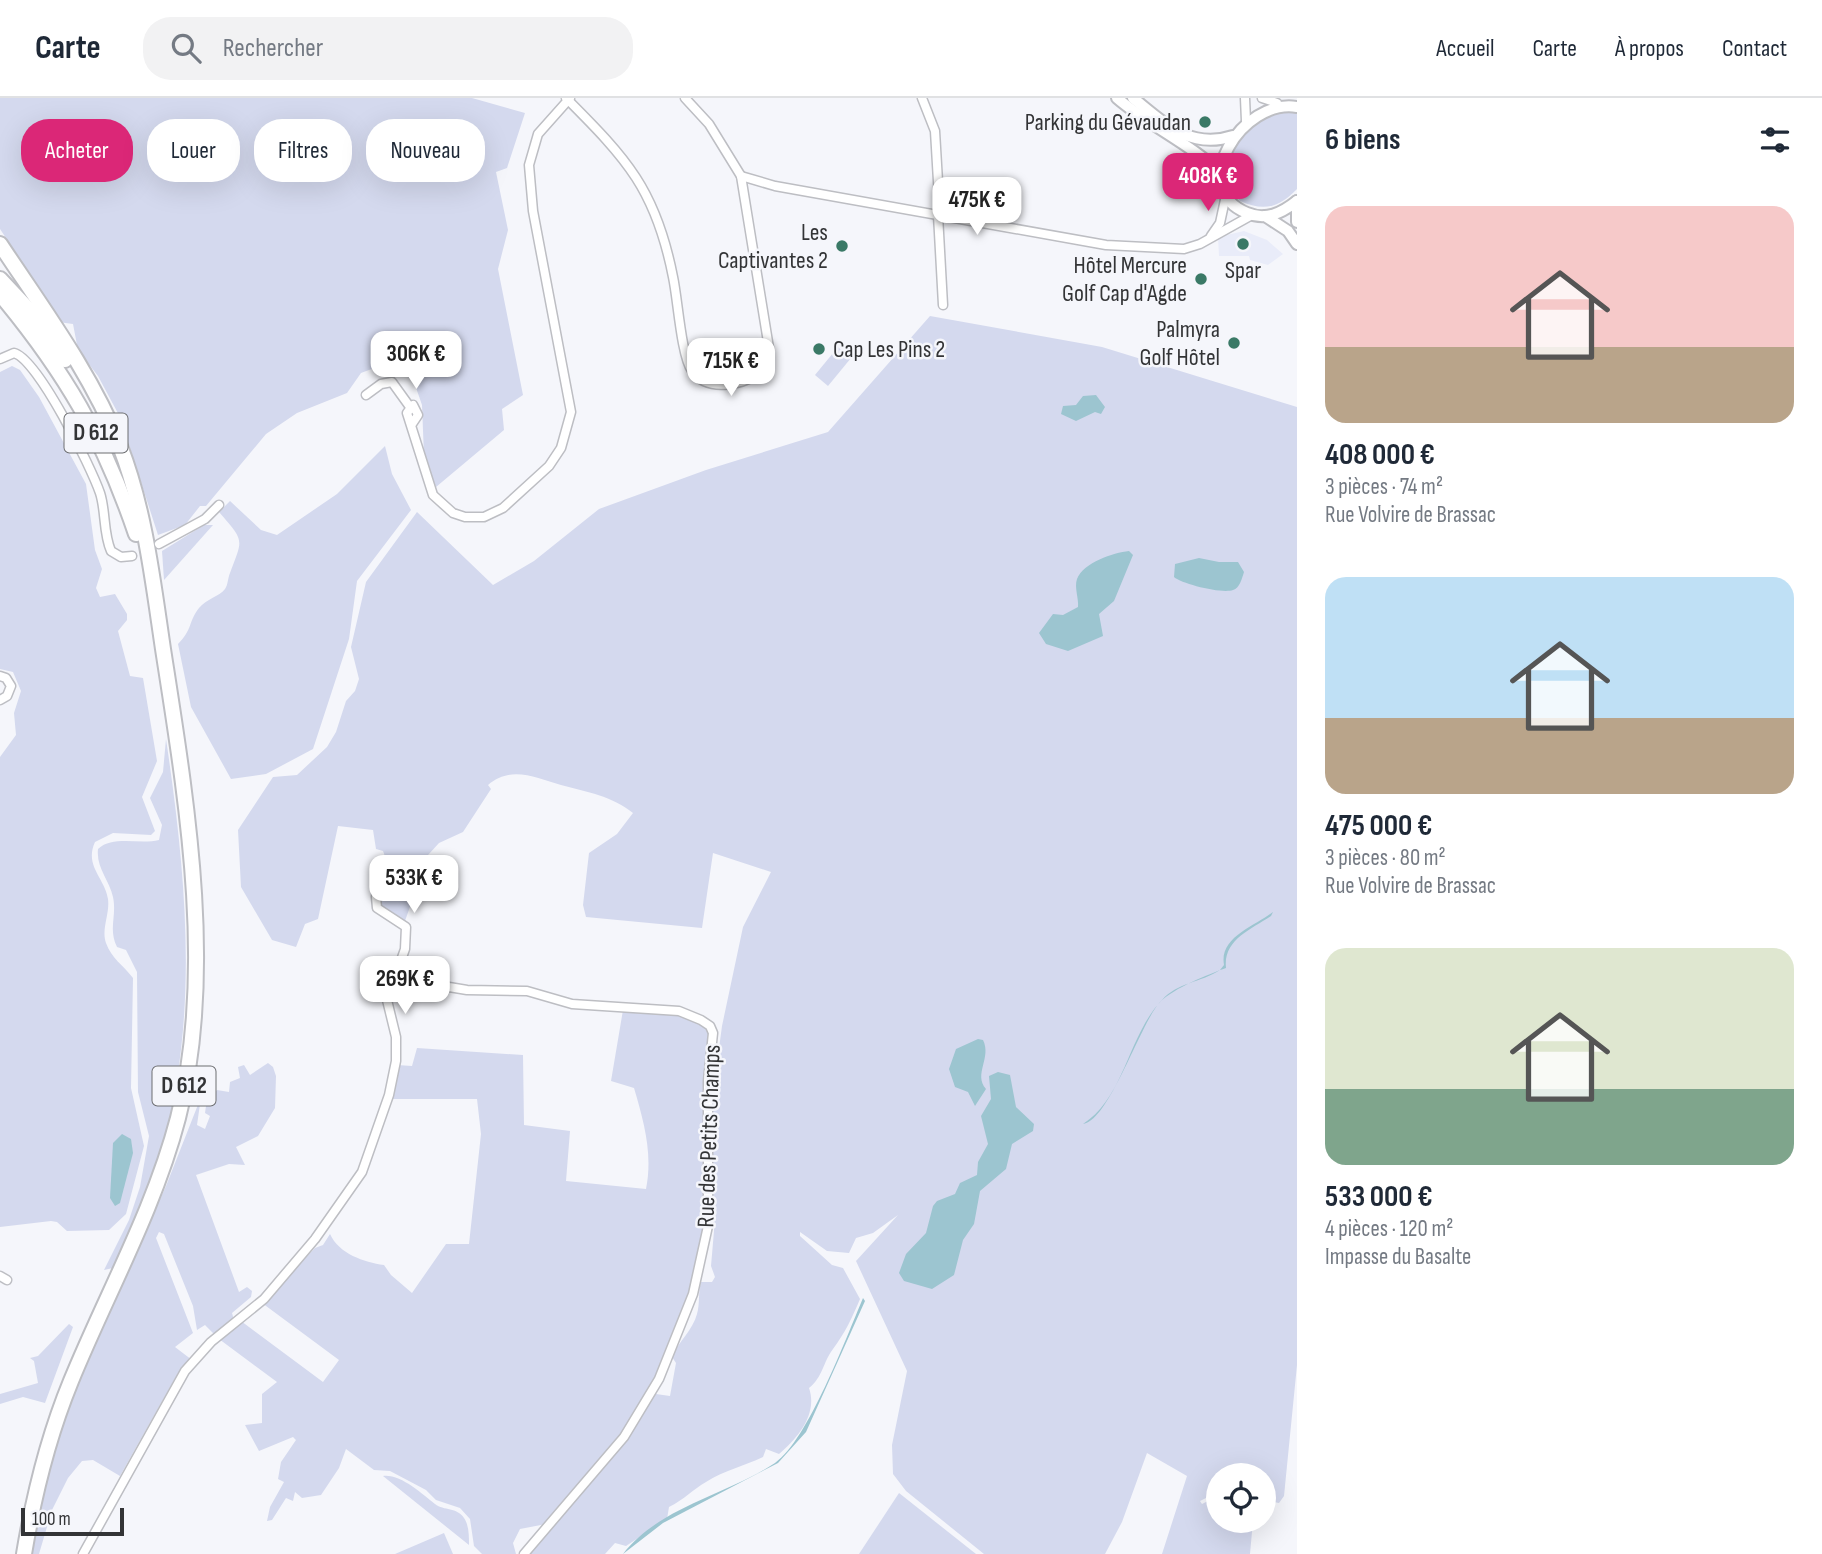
<!DOCTYPE html>
<html lang="fr">
<head>
<meta charset="utf-8">
<style>
	:root { --surface:#fff; --page:#f2f2f3; --text:#1f2937; --muted:#747a83; --line:#e0e1e3; --accent:#db2777 }
	body { margin:0; font-family:"Sofia Sans Condensed",sans-serif; background:var(--page); color:var(--text); height:100vh; display:flex; flex-direction:column; font-size:26px; white-space:nowrap }
	* { box-sizing:border-box; margin:0 }
	p { font-size:23px; color:var(--muted) }
	.icon { flex:none; width:38px; height:38px; fill:none; stroke:currentColor; stroke-width:2; stroke-linecap:round; stroke-linejoin:round }
	.map { position:relative; flex:1; overflow:hidden }
	.panel { display:flex; flex-direction:column; background:var(--surface); width:525px }
	.panel>* { flex:none }
	.top-card { position:absolute; left:21px; top:21px; width:665px; height:63px; display:flex; gap:14px }
	.buttons { position:absolute; left:1206px; top:1365px; display:grid; gap:14px }
	.buttons a { display:grid; place-items:center; width:70px; height:70px; border-radius:50%; background:var(--surface); box-shadow:0 7px 28px #0002; font-size:35px }
	.scale { position:absolute; left:21px; bottom:18px; width:103px; box-sizing:border-box; padding-left:7px; border:4px solid #333436; border-top:0; font-size:19px; line-height:24px; white-space:nowrap; color:#333436; -webkit-text-stroke:5px #f5f6fb; paint-order:stroke }
	.price { position:absolute; translate:-50% -60px; padding:0 16px; border-radius:14px; background:#fff; color:#222; font-size:23px; line-height:46px; filter:drop-shadow(0 2px 4px #0008) }
	.price::after { content:''; position:absolute; left:50%; top:42px; width:21px; height:16px; margin-left:-10px; background:inherit; clip-path:polygon(0 0,100% 0,50% 100%) }
	.price.current { background:var(--accent); color:#fff }
	ul { padding:0; list-style:none }
	li { display:grid; align-content:center; gap:14px; height:371px; padding:0 28px }
	li span { display:grid; place-items:center; height:217px; border-radius:21px; color:#555 }
	li>.icon { margin-inline-start:auto }
	span .icon { width:126px; height:126px; fill:#fffc; stroke-width:1 }
	li b { font-size:30px }
	h2 { display:flex; justify-content:space-between; align-items:center; height:84px; padding:0 28px; font-size:30px }
	.tag { padding:0 24px; border-radius:28px; background:var(--surface); box-shadow:0 7px 28px #0002; font-size:24px; line-height:63px }
	.tag.current { background:var(--accent); color:#fff }
	header { display:flex; align-items:center; gap:42px; box-sizing:border-box; height:98px; padding:0 35px; background:var(--surface); border-bottom:2px solid var(--line) }
	header strong { font-size:33px }
	nav { display:flex; gap:38px; margin-inline-start:auto; font-size:24px }
	.search { width:490px; height:63px; background:var(--page); display:flex; align-items:center; gap:18px; box-sizing:border-box; padding:0 24px; border-radius:28px; color:var(--muted); font-size:26px }
	main { display:flex; flex:1; min-height:0 }
	.map>svg:first-child { display:block }
	.built { fill:#e9ecf9 }
	.green { fill:#d4d9ee }
	.water { fill:#9cc5d0 }
	.lines { fill:none; stroke-linecap:round; stroke-linejoin:round }
	.street-casing { stroke:#bdbec3; stroke-width:11 }
	.secondary-casing { stroke:#bdbec3; stroke-width:14 }
	.highway-casing { stroke:#bdbec3; stroke-width:18 }
	.street { stroke:#fff; stroke-width:8 }
	.secondary { stroke:#fff; stroke-width:10 }
	.highway { stroke:#fff; stroke-width:14 }
	.poi-dot { fill:#3a7966; stroke:#f5f6fb; stroke-width:2.5 }
	.labels { text-anchor:middle; dominant-baseline:central; stroke-width:5; stroke-linejoin:round; paint-order:stroke }
	.shield { fill:#f5f6fb; stroke:#6d6e71; stroke-width:2 }
	.shield-label { font-size:23px; font-weight:bold; fill:#333436 }
	.poi-label { font-size:24px; fill:#333436; stroke:#f5f6fb; text-anchor:end }
	.street-label { font-size:24px; fill:#333436; stroke:#f5f6fb }
</style>
</head>
<body>
<header>
<strong>Carte</strong>
<div class="search"><svg class="icon" aria-label="search" viewBox="0 0 24 24"><circle cx="10" cy="10" r="6"/><path d="M15 15l6 6"/></svg>Rechercher</div>
<nav><a>Accueil</a><a>Carte</a><a>À propos</a><a>Contact</a></nav>
</header>
<main>
<div class="map">
<svg width="1297" height="1456" viewBox="0 0 1297 1456">
	<rect width="100%" height="100%" fill="#f5f6fb"/>
	<!-- built -->
	<polygon class="built" points="1244,133 1267,142 1283,156 1268,167 1250,162 1249,158 1219,158 1218,139"/>
	<!-- green -->
	<g class="green">
		<polygon points="0,0 472,0 525,15 507,70 496,74 508,132 498,171 523,297 502,311 504,332 436,389 424,358 422,307 414,284 390,264 361,275 347,295 297,315 266,336 206,408 200,408 185,427 158,437 120,319 98,278 78,252 73,226 58,224 52,209 0,131"/>
		<path d="M 1264,14 L 1297,14 L 1297,91 C 1280,109 1264,114 1240,103 C 1209,68 1237,40 1264,14 Z"/>
		<path d="M 930,218 L 1102,249 L 1297,309 L 1297,1267 L 1284,1398 L 1279,1405 L 1264,1402 L 1264,1377 L 1218,1377 L 1218,1394 L 1200,1403 L 1202,1406 L 1218,1398 L 1218,1423 L 1253,1423 L 1250,1456 L 1162,1456 L 1187,1378 L 1147,1355 L 1122,1424 L 1105,1456 L 984,1456 L 906,1393 L 893,1376 L 892,1347 L 907,1273 L 856,1163 L 898,1117 L 873,1135 L 856,1140 L 849,1155 L 827,1153 L 800,1134 L 800,1138 L 832,1167 L 843,1170 L 860,1201 C 852,1220 845,1235 833,1251 C 823,1264 823,1279 809,1290 C 818,1316 798,1340 779,1356 L 766,1351 L 763,1359 C 744,1368 725,1372 706,1384 C 692,1392 685,1401 669,1409 L 667,1421 L 626,1448 L 615,1445 L 605,1456 L 529,1456 L 656,1296 L 670,1298 L 676,1265 L 672,1259 C 678,1244 693,1232 697,1216 C 700,1206 698,1195 701,1184 L 712,1184 L 715,1179 L 711,1168 L 714,1133 L 711,1010 L 722,928 L 743,829 L 771,774 L 713,755 L 702,830 L 586,819 L 583,807 L 589,755 L 617,736 L 633,715 C 612,698 587,694 561,687 C 536,680 511,667 488,687 L 491,691 L 463,734 L 439,745 L 428,757 L 405,823 C 360,818 394,775 383,753 L 376,751 L 373,732 L 338,728 L 318,821 L 305,826 L 296,849 L 272,842 L 241,789 L 238,732 L 273,679 L 297,677 L 327,649 L 336,634 L 346,603 L 355,593 L 359,581 L 351,549 L 366,484 L 417,414 L 493,487 L 534,463 L 599,411 L 706,372 L 828,334 Z"/>
		<polygon points="838,249 851,260 828,288 815,277"/>
		<path d="M 12,268 L 20,272 L 39,299 L 86,386 L 95,452 L 102,471 L 96,490 L 100,499 L 115,496 L 127,516 L 127,522 L 118,533 L 130,578 L 143,580 L 157,663 L 142,699 L 155,733 L 151,737 L 113,735 L 95,744 C 84,768 105,780 108,801 C 110,816 101,831 106,845 C 111,860 124,868 133,880 L 131,990 L 144,1048 L 126,1116 L 109,1132 L 67,1133 L 57,1124 L 51,1123 L 0,1129 L 0,659 L 16,637 L 14,615 L 21,593 L 13,574 L 0,571 L 0,274 Z"/>
		<path d="M 385,348 L 392,376 L 411,412 L 357,483 L 349,541 L 313,651 L 266,676 L 231,681 L 191,609 L 178,546 C 193,531 188,524 199,510 C 206,501 220,498 225,491 C 228,487 228,479 230,475 C 243,440 245,444 219,414 L 230,403 L 261,432 L 277,437 L 337,396 Z"/>
		<polygon points="204,427 213,427 164,482 162,453"/>
		<path d="M 166,641 C 193,823 206,1001 113,1170 L 104,1172 L 129,1122 L 140,1089 L 149,1038 L 138,994 L 137,874 L 126,852 L 117,849 C 108,831 117,818 113,799 C 109,781 96,770 98,751 C 113,737 140,747 159,742 L 162,727 L 150,700 L 163,674 Z"/>
		<path d="M 623,912 L 682,917 L 708,929 L 710,937 L 707,1125 L 689,1199 L 657,1279 L 619,1340 L 546,1426 L 520,1431 L 513,1445 L 516,1456 L 482,1456 L 474,1448 L 470,1421 L 460,1410 L 436,1402 L 426,1392 L 390,1373 L 374,1372 L 346,1351 L 339,1370 L 321,1397 L 302,1400 L 295,1394 L 293,1403 L 286,1400 L 272,1422 L 267,1423 L 270,1409 L 284,1384 L 278,1381 L 281,1364 L 296,1342 L 293,1339 L 259,1353 L 245,1327 L 262,1325 L 262,1296 L 277,1284 L 219,1241 L 241,1223 L 323,1284 L 339,1262 L 262,1205 L 315,1150 L 323,1147 L 330,1136 C 339,1156 364,1164 384,1167 L 391,1177 L 412,1195 L 446,1146 L 469,1146 L 481,1036 L 477,1001 L 385,1001 L 397,967 L 412,968 L 417,950 L 523,957 L 524,1027 L 570,1033 L 566,1083 L 646,1091 C 653,1056 644,1024 634,990 L 611,983 Z"/>
		<polygon points="268,965 273,969 276,978 275,1010 258,1038 236,1049 245,1067 229,1066 196,1077 239,1194 247,1189 252,1193 251,1199 232,1215 234,1222 214,1236 205,1227 197,1232 193,1208 164,1136 159,1134 156,1140 193,1235 175,1249 192,1262 178,1275 120,1378 93,1362 82,1363 68,1380 52,1412 39,1456 28,1456 37,1408 72,1296 166,1088 201,999 197,1027 205,1031 210,1018 205,1015 206,1008 217,992 229,994 230,984 240,980 238,969 244,967 250,977"/>
		<polygon points="69,1226 73,1229 45,1305 23,1299 0,1306 0,1296 38,1285 34,1263 30,1260 38,1258"/>
		<path d="M 383,1378 C 401,1376 422,1396 435,1406 C 444,1413 457,1409 464,1420 C 469,1427 469,1438 469,1447 Z"/>
		<polygon points="899,1395 976,1456 859,1456"/>
		<polygon points="444,1435 453,1456 395,1456"/>
	</g>
	<!-- water -->
	<g class="water">
		<polygon points="1096,297 1105,309 1101,316 1095,314 1076,323 1061,316 1063,308 1076,307 1083,298"/>
		<path d="M 1129,453 L 1133,457 L 1114,503 L 1099,516 L 1103,538 L 1068,553 L 1046,546 L 1039,535 L 1053,516 L 1063,517 L 1078,509 C 1079,501 1074,489 1077,481 C 1084,464 1113,455 1129,453 Z"/>
		<path d="M 1199,460 L 1219,464 L 1238,464 L 1244,474 C 1242,480 1240,490 1233,492 C 1222,496 1182,486 1174,479 L 1175,466 Z"/>
		<path d="M 1273,814 L 1271,818 C 1250,832 1223,842 1226,870 C 1209,876 1174,890 1160,904 C 1140,926 1109,1023 1083,1026 C 1125,999 1128,937 1162,902 C 1178,884 1200,885 1220,872 L 1224,867 C 1219,839 1255,828 1273,814 Z"/>
		<path d="M 978,941 L 983,942 C 992,960 973,976 986,991 L 975,1008 L 968,994 L 955,989 L 949,971 L 956,951 Z"/>
		<polygon points="998,974 1010,977 1016,1009 1034,1026 1033,1033 1012,1046 1006,1071 980,1093 974,1126 963,1142 954,1177 932,1191 904,1183 899,1175 906,1156 926,1135 933,1108 937,1103 955,1096 960,1085 977,1077 978,1064 988,1046 981,1018 991,1001 989,978"/>
		<polygon points="122,1036 131,1041 133,1055 120,1105 115,1108 110,1100 113,1045"/>
		<path d="M 863,1200 L 865,1203 L 806,1334 L 778,1365 L 663,1425 L 623,1456 C 659,1409 727,1397 775,1365 C 808,1342 846,1240 863,1200 Z"/>
	</g>
	<g class="lines">
		<defs>
			<g id="street">
				<path d="M 566,0 C 627,61 656,92 673,179 C 678,202 681,257 692,273 C 708,295 741,287 760,275 L 769,250 L 741,78 L 709,26 L 685,0"/>
				<polyline points="922,0 935,33 940,117"/>
				<polyline points="1245,0 1246,23"/>
				<polyline points="1262,0 1277,5"/>
				<polyline points="741,78 775,88 1106,147 1184,151 1200,146 1252,117"/>
				<polyline points="938,117 943,207"/>
				<polyline points="1211,138 1220,125 1226,97"/>
				<path d="M 0,261 L 14,255 C 38,261 91,369 100,395 C 106,413 103,435 111,453 L 121,459 L 132,458"/>
				<polyline points="366,297 381,286 392,284 410,309"/>
				<polyline points="412,326 418,317 413,307 407,315 433,397 453,415 465,419 484,419 503,410 549,368 561,350 571,314 533,113 529,67 538,36 570,0"/>
				<polyline points="159,446 205,421 219,407"/>
				<polyline points="0,578 6,580 11,588 7,598 0,602"/>
				<polyline points="398,870 449,889 467,892 527,893 572,906 679,913 701,922 710,928 713,935 708,983 708,1128 693,1196 659,1281 624,1339 524,1456"/>
				<polyline points="0,1178 7,1182"/>
				<polyline points="83,1456 185,1273 211,1244 264,1201 315,1141 362,1074 389,997 396,963 396,939 387,902 405,851 406,829 377,810 376,799 380,766"/>
			</g>
			<g id="secondary">
				<path d="M 1117,0 C 1148,27 1194,48 1220,75"/>
				<path d="M 1133,0 C 1165,26 1191,52 1233,38"/>
				<path d="M 1297,9 C 1242,0 1186,90 1247,115 C 1266,123 1282,115 1297,103"/>
				<polyline points="1297,103 1297,124"/>
				<polyline points="1265,118 1288,133 1297,146"/>
			</g>
			<g id="highway">
				<path d="M 0,146 C 43,211 91,275 120,348 C 145,412 153,484 163,551 C 186,699 216,873 178,1020 C 154,1112 107,1195 71,1283 C 48,1339 34,1396 24,1456"/>
				<polyline points="0,181 30,213 65,262"/>
				<path d="M 0,196 C 65,274 103,339 136,436"/>
			</g>
		</defs>
		<!-- street casing -->
		<use href="#street" class="street-casing"/>
		<!-- secondary casing -->
		<use href="#secondary" class="secondary-casing"/>
		<!-- highway casing -->
		<use href="#highway" class="highway-casing"/>
		<!-- street -->
		<use href="#street" class="street"/>
		<!-- secondary -->
		<use href="#secondary" class="secondary"/>
		<!-- highway -->
		<use href="#highway" class="highway"/>
	</g>
	<!-- markers -->
	<g class="poi-dot">
		<circle cx="1205" cy="24" r="7"/>
		<circle cx="1243" cy="146" r="7"/>
		<circle cx="842" cy="148" r="7"/>
		<circle cx="1201" cy="181" r="7"/>
		<circle cx="1234" cy="245" r="7"/>
		<circle cx="819" cy="251" r="7"/>
	</g>
	<g class="labels">
		<!-- shield labels -->
		<g class="shield">
			<rect x="64.5" y="315.5" width="63" height="39" rx="5"/>
			<rect x="152.5" y="968.5" width="63" height="39" rx="5"/>
		</g>
		<g class="shield-label">
			<text x="96" y="335">D 612</text>
			<text x="184" y="988">D 612</text>
		</g>
		<!-- poi labels -->
		<g class="poi-label">
			<text x="1191" y="24">Parking du Gévaudan</text>
			<text x="828" y="134">Les<tspan x="828" dy="28">Captivantes 2</tspan></text>
			<text x="1187" y="167">Hôtel Mercure<tspan x="1187" dy="28">Golf Cap d'Agde</tspan></text>
			<text x="1243" y="172" text-anchor="middle">Spar</text>
			<text x="1220" y="231">Palmyra<tspan x="1220" dy="28">Golf Hôtel</tspan></text>
			<text x="833" y="251" text-anchor="start">Cap Les Pins 2</text>
		</g>
		<!-- street labels -->
		<g class="street-label">
			<text transform="translate(709 1038) rotate(-88)">Rue des Petits Champs</text>
		</g>
	</g>
</svg>
<div class="buttons">
<a><svg class="icon" aria-label="locate" viewBox="0 0 24 24"><circle cx="12" cy="12" r="6"/><path d="M12 2v4M12 18v4M2 12h4M18 12h4"/></svg></a>
</div>
<div class="scale">100 m</div>
<b class="price current" style="left:1208px;top:115px">408K €</b>
<b class="price" style="left:977px;top:139px">475K €</b>
<b class="price" style="left:416px;top:293px">306K €</b>
<b class="price" style="left:731px;top:300px">715K €</b>
<b class="price" style="left:414px;top:817px">533K €</b>
<b class="price" style="left:405px;top:918px">269K €</b>
<div class="top-card">
<a class="tag current">Acheter</a>
<a class="tag">Louer</a>
<a class="tag">Filtres</a>
<a class="tag">Nouveau</a>
</div>
</div>
<section class="panel">
<h2>6 biens<svg class="icon" aria-label="filters" viewBox="0 0 24 24"><path d="M4 7h16M4 17h16"/><circle cx="9" cy="7" r="2"/><circle cx="15" cy="17" r="2"/></svg></h2>
<ul>
<li><span style="background:linear-gradient(#f6c9c9 65%,#b9a48a 0)"><svg class="icon" aria-label="home" viewBox="0 0 24 24"><path d="M3 11l9-7 9 7M6 9v11h12V9"/></svg></span><div><b>408 000 €</b><p>3 pièces · 74 m²</p><p>Rue Volvire de Brassac</p></div></li>
<li><span style="background:linear-gradient(#bfe0f5 65%,#b9a48a 0)"><svg class="icon" aria-label="home" viewBox="0 0 24 24"><path d="M3 11l9-7 9 7M6 9v11h12V9"/></svg></span><div><b>475 000 €</b><p>3 pièces · 80 m²</p><p>Rue Volvire de Brassac</p></div></li>
<li><span style="background:linear-gradient(#dfe7d0 65%,#7fa58c 0)"><svg class="icon" aria-label="home" viewBox="0 0 24 24"><path d="M3 11l9-7 9 7M6 9v11h12V9"/></svg></span><div><b>533 000 €</b><p>4 pièces · 120 m²</p><p>Impasse du Basalte</p></div></li>
</ul>
</section>
</main>
</body>
</html>
